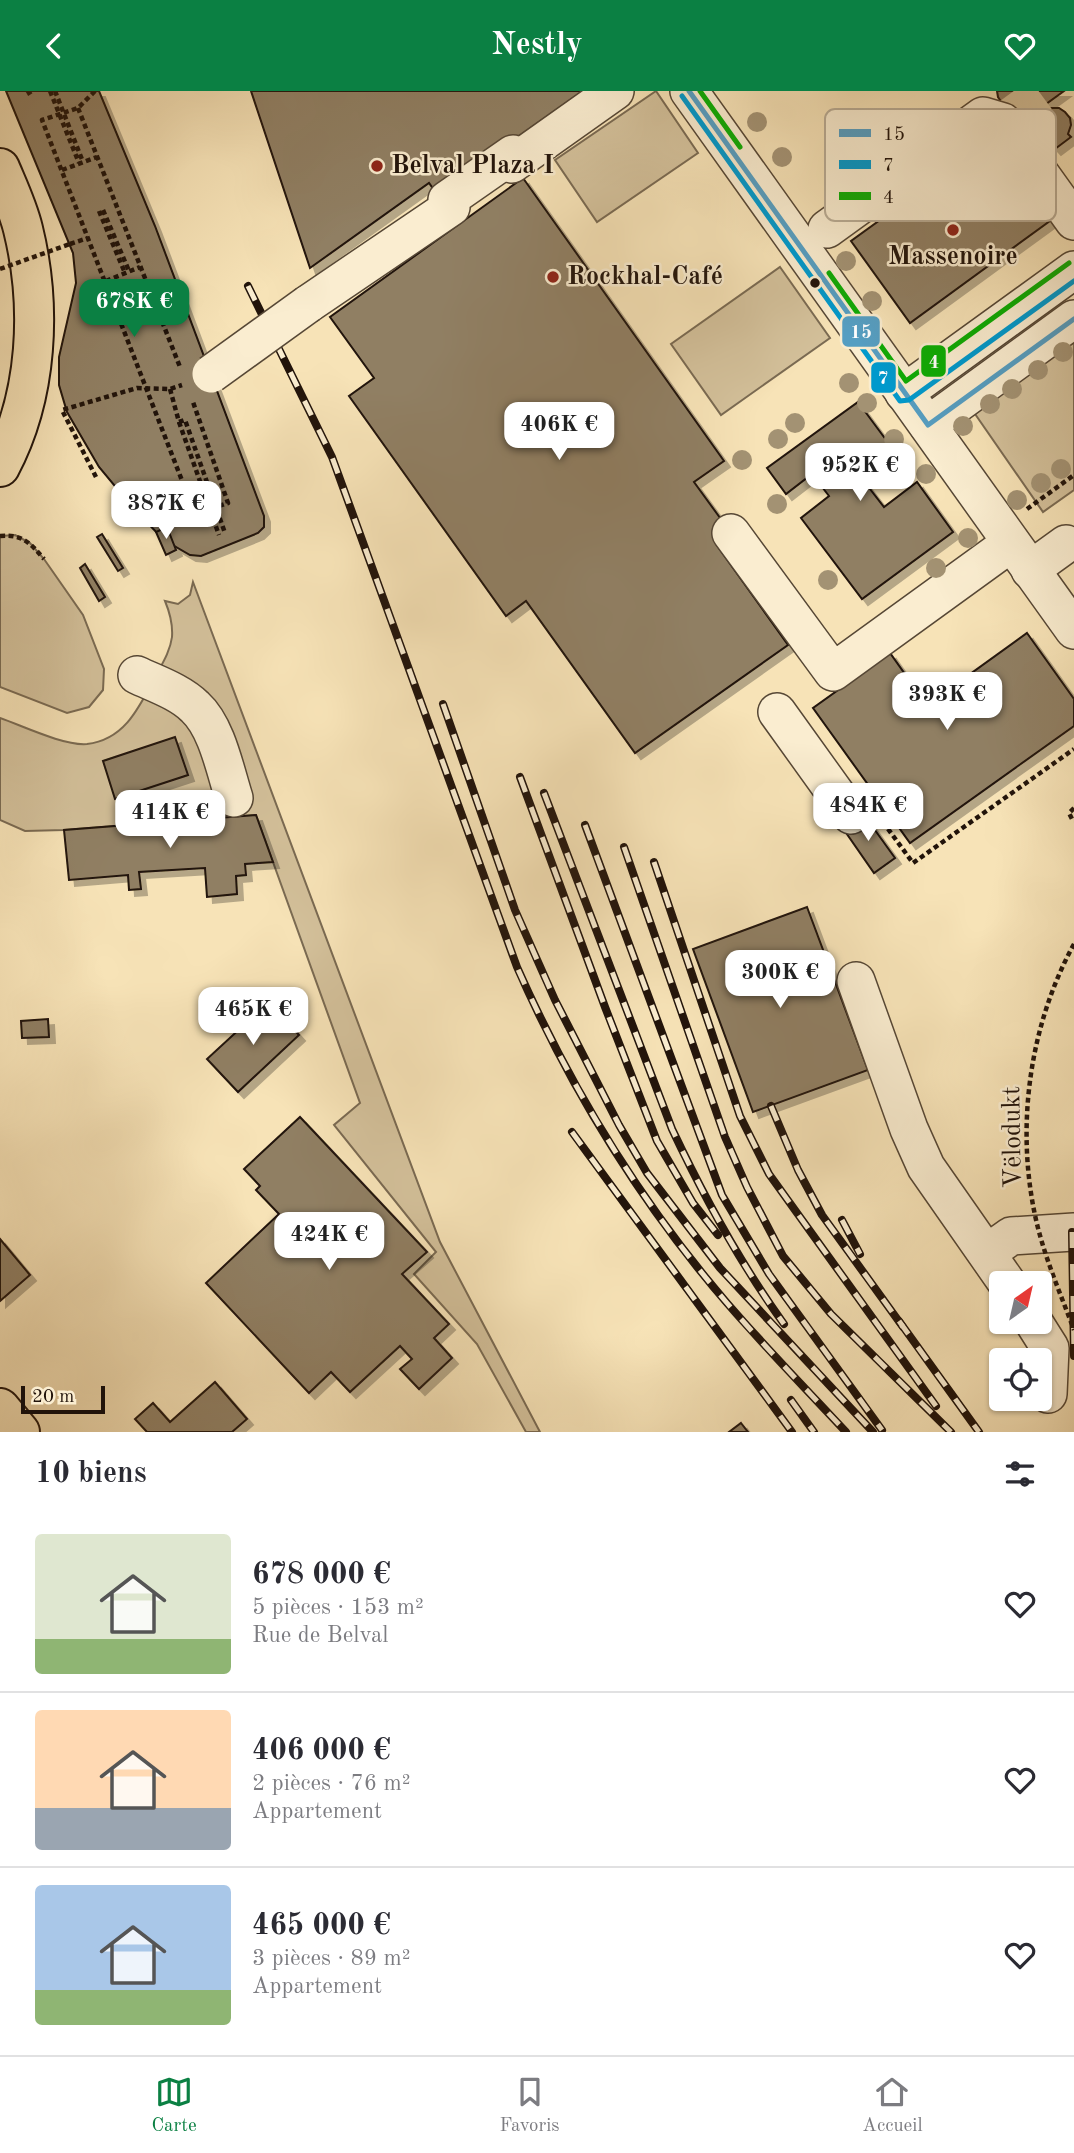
<!DOCTYPE html>
<html lang="fr">
<head>
<meta charset="utf-8">
<style>
	:root { --surface:#fff; --page:#f2f2f3; --text:#2b2b33; --muted:#7c7c81; --line:#e1e1e2; --accent:#0b8043 }
	body { margin:0; font-family:"Old Standard TT",serif; background:var(--page); color:var(--text); height:100vh; display:flex; flex-direction:column; font-size:26px; white-space:nowrap }
	* { box-sizing:border-box; margin:0 }
	p { font-size:23px; color:var(--muted) }
	.icon { flex:none; width:38px; height:38px; fill:none; stroke:currentColor; stroke-width:2; stroke-linecap:round; stroke-linejoin:round }
	.map { position:relative; height:1341px; overflow:hidden }
	.side { display:flex; flex-direction:column; background:var(--surface); flex:1 }
	.side>* { flex:none }
	.needle { width:46px; rotate:34deg }
	.controls { position:absolute; left:989px; top:1180px; display:grid; gap:14px }
	.controls a { display:grid; place-items:center; width:63px; height:63px; border-radius:7px; background:var(--surface); box-shadow:0 2px 5px #0004; font-size:35px }
	.scale { position:absolute; left:21px; bottom:18px; width:84px; box-sizing:border-box; padding-left:7px; border:4px solid #21130a; border-top:0; font-size:19px; line-height:24px; white-space:nowrap; color:#21130a; -webkit-text-stroke:5px #faedd0; paint-order:stroke }
	.price { position:absolute; translate:-50% -60px; padding:0 16px; border-radius:14px; background:#fff; color:#222; font-size:23px; line-height:46px; filter:drop-shadow(0 2px 4px #0008) }
	.price::after { content:''; position:absolute; left:50%; top:42px; width:21px; height:16px; margin-left:-10px; background:inherit; clip-path:polygon(0 0,100% 0,50% 100%) }
	.price.active { background:var(--accent); color:#fff }
	ul { padding:0; list-style:none }
	li { display:flex; align-items:center; gap:21px; height:175px; padding:0 35px }
	li+li { border-top:2px solid var(--line) }
	li span { display:grid; place-items:center; flex:none; width:196px; height:140px; border-radius:7px; color:#555 }
	li>.icon { margin-inline-start:auto }
	span .icon { width:84px; height:84px; fill:#fffc; stroke-width:1 }
	li b { font-size:30px }
	h2 { display:flex; justify-content:space-between; align-items:center; height:84px; padding:0 35px; font-size:30px }
	header { display:flex; justify-content:space-between; align-items:center; height:91px; padding:0 35px; background:var(--accent); color:#fff; font-size:32px; font-weight:700 }
	.dock { display:flex; justify-content:space-around; align-items:center; height:98px; border-top:2px solid var(--line); background:var(--surface); font-size:19px; color:var(--muted) }
	.dock a { display:grid; justify-items:center; gap:4px }
	.dock .active { color:var(--accent) }
	.map>svg:first-child { display:block }
	.green { fill:#d3c09a; stroke:#7a6a52; stroke-width:2 }
	.building { fill:#907f64; stroke:#21130a; stroke-width:2; filter:url(#shadow) }
	.lines { fill:none; stroke-linecap:round; stroke-linejoin:round }
	.minor-tunnel { stroke:#d7c49d; stroke-width:37; stroke-dasharray:37 18; stroke-linecap:butt }
	.minor-casing { stroke:#564735; stroke-width:40 }
	.major-casing { stroke:#21130a; stroke-width:42 }
	.path { stroke:#21130a; stroke-width:4.5; stroke-dasharray:5 3.5; stroke-linecap:butt }
	.minor { stroke:#faedd0; stroke-width:37 }
	.major { stroke:#f7e3b7; stroke-width:38 }
	.rail-casing { stroke:#21130a; stroke-width:8 }
	.rail { stroke:#faedd0; stroke-width:5; stroke-dasharray:16; stroke-linecap:butt }
	.minor-bridge-casing { stroke:#564735; stroke-width:40; stroke-linecap:butt }
	.path-bridge { stroke:#21130a; stroke-width:4.5; stroke-dasharray:5 3.5; stroke-linecap:butt }
	.minor-bridge { stroke:#faedd0; stroke-width:37 }
	.bus-1-casing { stroke:#faedd0; stroke-width:10 }
	.bus-2-casing { stroke:#faedd0; stroke-width:10 }
	.bus-3-casing { stroke:#faedd0; stroke-width:10 }
	.bus-1 { stroke:#559ec2; stroke-width:5 }
	.bus-2 { stroke:#09c; stroke-width:5 }
	.bus-3 { stroke:#0cac04; stroke-width:5 }
	.tree { fill:#a39273 }
	.poi-dot { fill:#8f2418; stroke:#faedd0; stroke-width:2.5 }
	.bus-dot { fill:#21130a; stroke:#faedd0; stroke-width:2.5 }
	.labels { text-anchor:middle; dominant-baseline:central; stroke-width:5; stroke-linejoin:round; paint-order:stroke }
	.poi-label { font-size:26px; font-weight:bold; fill:#21130a; stroke:#faedd0; text-anchor:start }
	.street-label { font-size:26px; fill:#21130a; stroke:#faedd0 }
	.key { fill:#faedd0; stroke:#b9ac95; stroke-width:2 }
	.key-label { font-size:19px; fill:#21130a }
	.line-badge { stroke:#faedd0; stroke-width:2.5 }
	.badge-label { font-size:19px; text-anchor:middle; font-weight:bold; fill:#fff }
</style>
</head>
<body>
<header><svg class="icon" aria-label="back" viewBox="0 0 24 24"><path d="M15 5l-7 7 7 7"/></svg>Nestly<svg class="icon" aria-label="heart" viewBox="0 0 24 24"><path d="M12 20l-8-8c-3-5 5-10 8-4 3-6 11-1 8 4z"/></svg></header>
<div class="map">
<svg width="1074" height="1341" viewBox="0 0 1074 1341">
	<defs>
		<filter id="shadow"><feDropShadow dx="6" dy="6" stdDeviation="0" flood-color="#0004"/></filter>
	</defs>
	<rect width="100%" height="100%" fill="#f7e3b7"/>
	<filter id="stains"><feTurbulence type="fractalNoise" baseFrequency=".00286" numOctaves="4"/><feColorMatrix values="0 0 0 0 .2 0 0 0 0 .09 0 0 0 0 .02 0 0 0 .5 -.17"/></filter>
	<radialGradient id="worn" r=".72"><stop offset=".6" stop-color="#630" stop-opacity="0"/><stop offset="1" stop-color="#630" stop-opacity=".3"/></radialGradient>
	<!-- green -->
	<g class="green">
		<polygon points="656,0 698,62 597,131 555,69"/>
		<polygon points="780,176 830,247 721,324 671,253"/>
		<polygon points="1074,249 1074,399 1043,421 973,320"/>
		<polygon points="15,444 30,452 44,468 83,524 104,578 103,599 89,616 67,622 0,596 0,445"/>
		<path d="M 193,491 L 440,1151 L 540,1341 L 526,1341 L 477,1253 L 414,1183 L 436,1161 L 334,1034 L 360,1012 L 256,724 L 64,739 L 25,740 L 0,729 L 0,627 C 23,635 64,655 87,653 C 123,649 138,619 153,590 C 160,576 170,562 172,546 C 173,532 170,522 165,510 L 178,513 L 190,504 Z"/>
	</g>
	<!-- building -->
	<g class="building">
		<polygon points="6,0 99,0 155,135 264,425 264,436 258,442 201,465 190,464 164,449 134,418 99,376 67,321 59,294 59,266 76,192 73,162"/>
		<polygon points="251,0 583,0 437,103 429,92 310,177"/>
		<polygon points="997,0 1064,0 1017,34 998,6"/>
		<polygon points="1051,17 1059,17 1065,21 1070,27 1071,34 1068,43 1071,46 1055,58 1039,40 1038,33 1040,26 1045,20"/>
		<polygon points="995,46 1054,127 910,232 851,150"/>
		<polygon points="523,87 724,370 694,391 731,442 716,453 788,554 635,662 526,510 506,525 349,305 374,287 330,226"/>
		<polygon points="858,311 895,361 860,385 884,416 917,391 953,441 862,508 801,427 829,405 812,383 786,403 767,377"/>
		<polygon points="167,436 176,459 166,464 156,441"/>
		<polygon points="102,443 123,477 118,480 97,446"/>
		<polygon points="85,473 105,506 99,510 80,477"/>
		<polygon points="1027,542 1074,608 1074,635 910,752 813,617 890,562 927,614"/>
		<polygon points="175,646 188,684 115,708 103,670"/>
		<polygon points="862,721 895,767 874,782 842,736"/>
		<polygon points="256,724 273,771 245,773 246,784 236,785 237,803 207,806 205,777 139,781 141,798 129,799 128,784 69,789 64,739"/>
		<polygon points="807,816 868,979 753,1021 693,858"/>
		<polygon points="269,911 299,944 238,1001 207,968"/>
		<polygon points="48,928 49,946 22,947 21,930"/>
		<polygon points="300,1026 427,1161 402,1183 449,1233 434,1247 452,1267 419,1298 400,1278 412,1268 400,1255 350,1301 331,1281 309,1302 206,1192 279,1123 256,1099 260,1095 244,1078"/>
		<polygon points="0,1148 30,1184 0,1210"/>
		<polygon points="215,1291 247,1328 232,1341 147,1341 135,1328 153,1312 170,1331"/>
		<polygon points="741,1332 748,1341 729,1341"/>
	</g>
	<g class="lines">
		<!-- minor-tunnel -->
		<polyline class="minor-tunnel" points="1011,25 1045,0"/>
		<defs>
			<g id="minor">
				<polyline points="689,0 1074,539"/>
				<polyline points="512,73 615,0"/>
				<polyline points="827,138 983,25 1003,31 1074,130"/>
				<polyline points="308,213 451,116 447,109 513,63"/>
				<polyline points="904,302 1074,179"/>
				<polyline points="928,334 1074,228"/>
				<polyline points="731,442 833,581 1011,452"/>
				<polyline points="1030,479 1066,453"/>
				<path d="M 137,584 C 156,593 180,601 195,616 C 217,636 225,679 234,707"/>
				<polyline points="777,621 851,724"/>
				<polyline points="856,890 909,1038 926,1076 1007,1192"/>
				<polyline points="987,1162 1011,1145 1074,1141"/>
				<polyline points="1033,1230 1050,1257 1048,1303"/>
			</g>
			<g id="major">
				<path d="M 0,77 C 8,96 18,117 23,138 C 42,215 38,305 0,376"/>
				<polyline points="0,1317 20,1341"/>
			</g>
		</defs>
		<!-- minor casing -->
		<use href="#minor" class="minor-casing"/>
		<!-- major casing -->
		<use href="#major" class="major-casing"/>
		<!-- path -->
		<g class="path">
			<polyline points="50,0 79,72"/>
			<polyline points="55,0 83,71"/>
			<polyline points="95,0 78,17 42,29 195,423 228,412 193,311"/>
			<polyline points="27,3 32,0"/>
			<polyline points="78,17 180,276"/>
			<polyline points="62,79 97,66"/>
			<polyline points="103,119 129,180"/>
			<polyline points="99,120 125,182"/>
			<polyline points="70,153 88,147"/>
			<polyline points="106,190 140,176"/>
			<polyline points="120,226 154,210"/>
			<polyline points="170,298 179,331 185,329 225,442"/>
			<polyline points="179,331 219,444"/>
			<polyline points="96,386 62,319 137,297 170,298 182,294"/>
			<polyline points="1027,418 1074,384"/>
			<path d="M 0,445 C 23,443 30,452 44,468"/>
			<polyline points="1074,717 1069,722 1073,730 1074,730"/>
			<polyline points="883,731 913,772 1074,658"/>
		</g>
		<!-- minor -->
		<use href="#minor" class="minor"/>
		<!-- major -->
		<use href="#major" class="major"/>
		<defs>
			<g id="rail">
				<path d="M 248,195 L 332,366 L 517,876 C 570,996 641,1112 727,1212 C 765,1256 806,1298 846,1341"/>
				<polyline points="443,613 515,819 555,909 619,1034 647,1082 720,1177 873,1341"/>
				<polyline points="520,686 605,916 657,1050 693,1112 718,1144"/>
				<path d="M 544,702 L 672,1038 C 704,1106 740,1172 784,1233"/>
				<polyline points="585,734 722,1104 769,1183 882,1339"/>
				<polyline points="624,756 725,1046 747,1096 783,1165 831,1223 951,1341"/>
				<polyline points="654,771 740,1025 769,1083 936,1315"/>
				<polyline points="771,1015 798,1079 822,1124 903,1236"/>
				<polyline points="572,1041 792,1341"/>
				<polyline points="842,1129 860,1163"/>
				<polyline points="1072,1141 1074,1265"/>
				<polyline points="899,1230 979,1341"/>
				<polyline points="791,1309 814,1341"/>
			</g>
		</defs>
		<!-- rail casing -->
		<use href="#rail" class="rail-casing"/>
		<!-- rail -->
		<use href="#rail" class="rail"/>
		<defs>
			<polyline id="minor-bridge" points="211,283 308,213"/>
		</defs>
		<!-- minor-bridge casing -->
		<use href="#minor-bridge" class="minor-bridge-casing"/>
		<!-- path-bridge -->
		<g class="path-bridge">
			<polyline points="0,178 70,153"/>
			<path d="M 1074,853 C 1028,937 1015,1041 1037,1133 C 1046,1170 1061,1204 1074,1239"/>
		</g>
		<!-- minor-bridge -->
		<use href="#minor-bridge" class="minor-bridge"/>
		<defs>
			<polyline id="bus-1" points="689,0 928,334 1074,228"/>
			<polyline id="bus-2" points="682,5 900,310 909,309 1074,190"/>
			<g id="bus-3">
				<polyline points="700,0 740,56"/>
				<polyline points="829,182 906,290 1069,172"/>
			</g>
		</defs>
		<!-- bus-1 casing -->
		<use href="#bus-1" class="bus-1-casing"/>
		<!-- bus-2 casing -->
		<use href="#bus-2" class="bus-2-casing"/>
		<!-- bus-3 casing -->
		<use href="#bus-3" class="bus-3-casing"/>
		<!-- bus-1 -->
		<use href="#bus-1" class="bus-1"/>
		<!-- bus-2 -->
		<use href="#bus-2" class="bus-2"/>
		<!-- bus-3 -->
		<use href="#bus-3" class="bus-3"/>
	</g>
	<!-- trees -->
	<g class="tree">
		<circle cx="757" cy="31" r="10"/>
		<circle cx="782" cy="66" r="10"/>
		<circle cx="846" cy="170" r="10"/>
		<circle cx="872" cy="210" r="10"/>
		<circle cx="1063" cy="261" r="10"/>
		<circle cx="1038" cy="279" r="10"/>
		<circle cx="849" cy="292" r="10"/>
		<circle cx="1012" cy="298" r="10"/>
		<circle cx="867" cy="312" r="10"/>
		<circle cx="990" cy="313" r="10"/>
		<circle cx="795" cy="332" r="10"/>
		<circle cx="963" cy="335" r="10"/>
		<circle cx="778" cy="348" r="10"/>
		<circle cx="894" cy="348" r="10"/>
		<circle cx="742" cy="369" r="10"/>
		<circle cx="1061" cy="378" r="10"/>
		<circle cx="926" cy="383" r="10"/>
		<circle cx="1041" cy="392" r="10"/>
		<circle cx="1017" cy="409" r="10"/>
		<circle cx="777" cy="413" r="10"/>
		<circle cx="968" cy="447" r="10"/>
		<circle cx="936" cy="477" r="10"/>
		<circle cx="828" cy="489" r="10"/>
	</g>
	<!-- markers -->
	<g class="poi-dot">
		<circle cx="377" cy="75" r="7"/>
		<circle cx="953" cy="139" r="7"/>
		<circle cx="553" cy="186" r="7"/>
	</g>
	<circle class="bus-dot" cx="815" cy="192" r="6"/>
	<g class="labels">
		<!-- poi labels -->
		<g class="poi-label">
			<text x="391" y="75">Belval Plaza I</text>
			<text x="953" y="166" text-anchor="middle">Massenoire</text>
			<text x="567" y="186">Rockhal-Café</text>
		</g>
		<!-- street labels -->
		<g class="street-label">
			<text transform="translate(1013 1046) rotate(-91)">Vëlodukt</text>
		</g>
	</g>
	<!-- legend -->
	<rect x="825" y="18" width="231" height="112" rx="10" class="key"/>
	<rect x="839" y="38" width="32" height="8" fill="#559ec2"/>
	<rect x="839" y="69" width="32" height="9" fill="#09c"/>
	<rect x="839" y="101" width="32" height="8" fill="#0cac04"/>
	<g class="key-label">
		<text x="883" y="49">15</text>
		<text x="883" y="80">7</text>
		<text x="883" y="112">4</text>
	</g>
	<g class="line-badge">
		<rect x="841" y="224" width="40" height="33" rx="7" fill="#559ec2"/>
		<rect x="920" y="253" width="27" height="34" rx="7" fill="#0cac04"/>
		<rect x="870" y="270" width="27" height="33" rx="7" fill="#09c"/>
	</g>
	<g class="badge-label">
		<text x="861" y="247">15</text>
		<text x="934" y="277">4</text>
		<text x="883" y="293">7</text>
	</g>
	<rect width="100%" height="100%" filter="url(#stains)"/>
	<rect width="100%" height="100%" fill="url(#worn)"/>
</svg>
<div class="controls">
<a><svg class="needle" viewBox="-14 -14 28 28"><path d="M0-13l5 13h-10z" fill="#e53935"/><path d="M0 13l5-13h-10z" fill="#7c7c81"/></svg></a>
<a><svg class="icon" aria-label="locate" viewBox="0 0 24 24"><circle cx="12" cy="12" r="6"/><path d="M12 2v4M12 18v4M2 12h4M18 12h4"/></svg></a>
</div>
<div class="scale">20 m</div>
<b class="price active" style="left:134px;top:248px">678K €</b>
<b class="price" style="left:559px;top:371px">406K €</b>
<b class="price" style="left:860px;top:412px">952K €</b>
<b class="price" style="left:166px;top:450px">387K €</b>
<b class="price" style="left:947px;top:641px">393K €</b>
<b class="price" style="left:868px;top:752px">484K €</b>
<b class="price" style="left:170px;top:759px">414K €</b>
<b class="price" style="left:780px;top:919px">300K €</b>
<b class="price" style="left:253px;top:956px">465K €</b>
<b class="price" style="left:329px;top:1181px">424K €</b>
</div>
<section class="side">
<h2>10 biens<svg class="icon" aria-label="filters" viewBox="0 0 24 24"><path d="M4 7h16M4 17h16"/><circle cx="9" cy="7" r="2"/><circle cx="15" cy="17" r="2"/></svg></h2>
<ul>
<li><span style="background:linear-gradient(#dfe7d0 75%,#8fb573 0)"><svg class="icon" aria-label="home" viewBox="0 0 24 24"><path d="M3 11l9-7 9 7M6 9v11h12V9"/></svg></span><div><b>678 000 €</b><p>5 pièces · 153 m²</p><p>Rue de Belval</p></div><svg class="icon" aria-label="heart" viewBox="0 0 24 24"><path d="M12 20l-8-8c-3-5 5-10 8-4 3-6 11-1 8 4z"/></svg></li>
<li><span style="background:linear-gradient(#ffd9b3 70%,#9aa5b1 0)"><svg class="icon" aria-label="home" viewBox="0 0 24 24"><path d="M3 11l9-7 9 7M6 9v11h12V9"/></svg></span><div><b>406 000 €</b><p>2 pièces · 76 m²</p><p>Appartement</p></div><svg class="icon" aria-label="heart" viewBox="0 0 24 24"><path d="M12 20l-8-8c-3-5 5-10 8-4 3-6 11-1 8 4z"/></svg></li>
<li><span style="background:linear-gradient(#a9c7e8 75%,#8fb573 0)"><svg class="icon" aria-label="home" viewBox="0 0 24 24"><path d="M3 11l9-7 9 7M6 9v11h12V9"/></svg></span><div><b>465 000 €</b><p>3 pièces · 89 m²</p><p>Appartement</p></div><svg class="icon" aria-label="heart" viewBox="0 0 24 24"><path d="M12 20l-8-8c-3-5 5-10 8-4 3-6 11-1 8 4z"/></svg></li>
</ul>
</section>
<nav class="dock">
<a class="active"><svg class="icon" aria-label="map" viewBox="0 0 24 24"><path d="M3 6l6-2 6 2 6-2v14l-6 2-6-2-6 2zM9 4v14M15 6v14"/></svg>Carte</a>
<a><svg class="icon" aria-label="saved" viewBox="0 0 24 24"><path d="M7 4h10v16l-5-4-5 4z"/></svg>Favoris</a>
<a><svg class="icon" aria-label="home" viewBox="0 0 24 24"><path d="M3 11l9-7 9 7M6 9v11h12V9"/></svg>Accueil</a>
</nav>
</body>
</html>
